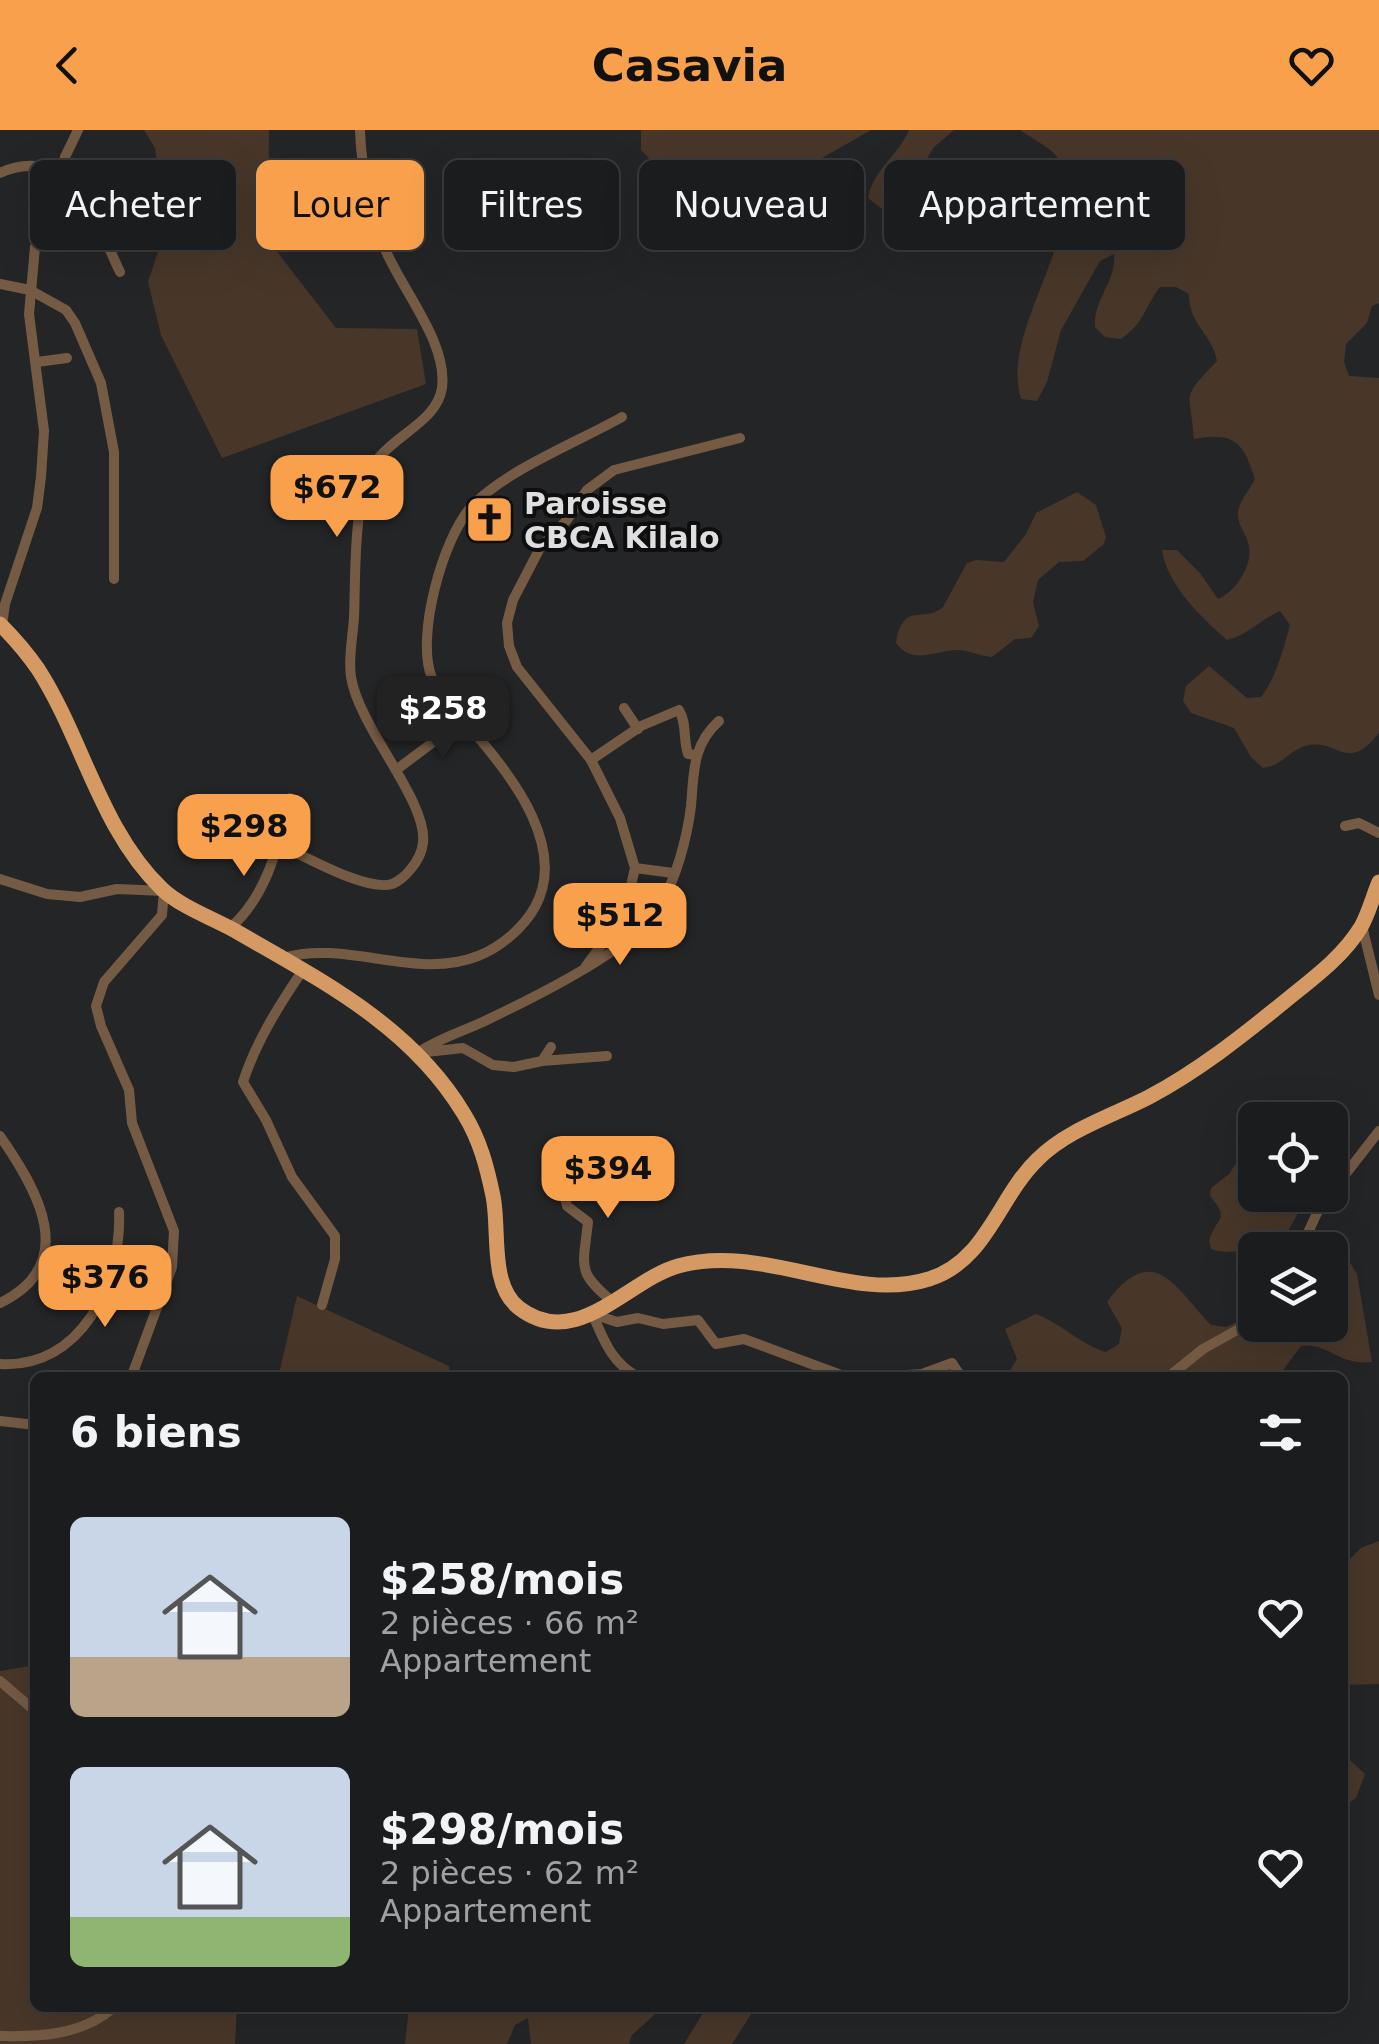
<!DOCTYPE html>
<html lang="fr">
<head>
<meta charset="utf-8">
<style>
	:root { --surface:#1b1c1d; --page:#242526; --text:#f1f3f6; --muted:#a0a1a4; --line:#393a3b; --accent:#f8a04b }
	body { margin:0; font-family:"DejaVu Sans",sans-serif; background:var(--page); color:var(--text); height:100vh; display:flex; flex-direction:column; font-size:38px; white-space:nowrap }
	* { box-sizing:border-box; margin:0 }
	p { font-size:32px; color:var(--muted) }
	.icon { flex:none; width:55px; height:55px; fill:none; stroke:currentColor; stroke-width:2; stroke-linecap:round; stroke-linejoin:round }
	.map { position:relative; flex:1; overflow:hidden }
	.drawer { position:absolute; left:30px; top:1242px; width:1318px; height:640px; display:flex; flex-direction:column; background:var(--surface); border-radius:15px; box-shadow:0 10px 40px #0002,0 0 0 2px var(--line) }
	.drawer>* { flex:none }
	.top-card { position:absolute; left:30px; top:30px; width:1320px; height:90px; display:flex; gap:20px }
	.fabs { position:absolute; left:1238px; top:972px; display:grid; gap:20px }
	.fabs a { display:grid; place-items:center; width:110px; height:110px; border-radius:15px; background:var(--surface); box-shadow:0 10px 40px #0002,0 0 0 2px var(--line); font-size:50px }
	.price { position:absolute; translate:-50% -85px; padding:0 22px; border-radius:20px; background:var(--accent); color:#111; font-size:32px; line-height:65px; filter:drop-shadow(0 2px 5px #0008) }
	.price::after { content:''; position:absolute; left:50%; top:60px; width:30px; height:22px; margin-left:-15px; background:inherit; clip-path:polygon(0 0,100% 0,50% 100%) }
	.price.on { background:#222; color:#fff }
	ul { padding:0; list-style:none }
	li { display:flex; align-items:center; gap:30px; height:250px; padding:0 40px }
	li span { display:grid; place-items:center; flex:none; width:280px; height:200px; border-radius:15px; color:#555 }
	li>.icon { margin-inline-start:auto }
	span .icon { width:120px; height:120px; fill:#fffc; stroke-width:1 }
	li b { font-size:42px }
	h2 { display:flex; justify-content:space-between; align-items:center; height:120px; padding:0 40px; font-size:42px }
	.tag { padding:0 35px; border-radius:15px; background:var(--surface); box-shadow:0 10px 40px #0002,0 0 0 2px var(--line); font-size:35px; line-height:90px }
	.tag.on { background:var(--accent); color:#111 }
	header { display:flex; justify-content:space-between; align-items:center; height:130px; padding:0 40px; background:var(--accent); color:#111; font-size:45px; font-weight:700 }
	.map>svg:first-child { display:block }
	.green { fill:#483729 }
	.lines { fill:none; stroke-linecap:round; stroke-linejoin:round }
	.minor { stroke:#755b44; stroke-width:10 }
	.trunk { stroke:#d59a64; stroke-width:15 }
	.labels { text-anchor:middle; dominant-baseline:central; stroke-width:8; stroke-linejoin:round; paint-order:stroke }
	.poi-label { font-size:30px; font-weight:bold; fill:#dfdfe1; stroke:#0e0e0f; text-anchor:start }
</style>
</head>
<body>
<header><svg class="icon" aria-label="back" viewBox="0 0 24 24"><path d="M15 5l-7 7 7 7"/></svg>Casavia<svg class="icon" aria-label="heart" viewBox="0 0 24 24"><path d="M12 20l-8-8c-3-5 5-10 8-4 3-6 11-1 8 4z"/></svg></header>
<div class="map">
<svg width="1379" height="1914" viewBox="0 0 1379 1914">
	<rect width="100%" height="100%" fill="#242527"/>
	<!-- green -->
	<g class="green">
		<polygon points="144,0 269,0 268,110 336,198 417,199 426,254 222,328 161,205 148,152 166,98 155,18"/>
		<polygon points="641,0 871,0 815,32 763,68 721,69 667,47 641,20"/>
		<path d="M 909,0 L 954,0 L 934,17 L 913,51 L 887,83 L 868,68 C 873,40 898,26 909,0 Z"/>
		<path d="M 1020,0 L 1379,0 L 1379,173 L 1372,176 L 1367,193 L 1346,214 L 1344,232 L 1349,246 L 1379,248 L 1379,603 C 1346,645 1338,607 1305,616 C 1288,621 1284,635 1263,638 L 1251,627 L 1234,598 L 1191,583 L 1183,571 L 1186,556 L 1209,536 L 1247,568 L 1261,567 C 1277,546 1283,520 1290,495 L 1280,481 C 1261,489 1248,505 1227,510 C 1201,487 1167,455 1162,420 L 1177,420 L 1200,443 L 1218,469 C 1235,462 1253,436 1249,416 C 1247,405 1238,396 1238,385 C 1237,373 1250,360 1255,349 C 1243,311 1234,302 1194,309 C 1190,259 1180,270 1217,231 C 1212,203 1189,196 1189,164 L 1176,157 L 1160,157 C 1144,178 1145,192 1121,209 L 1105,207 L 1095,197 C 1093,169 1117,151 1114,124 L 1100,131 L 1061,200 L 1047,252 L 1037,271 L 1021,269 C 1000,202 1081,114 1062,43 C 1061,38 1061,33 1058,28 C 1050,17 1031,8 1020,0 Z"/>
		<path d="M 1077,362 L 1096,375 L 1106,407 L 1104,414 L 1083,431 L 1059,432 L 1038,450 L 1033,472 L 1039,496 L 1031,508 L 1015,509 L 992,527 C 980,526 970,521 959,520 C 935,520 913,536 896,513 C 903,470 923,494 943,477 L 967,433 L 976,430 L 1004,432 L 1026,404 L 1036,383 Z"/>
		<path d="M 1255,1016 L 1255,1065 L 1295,1065 L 1300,1079 L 1278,1120 L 1255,1120 L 1255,1139 C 1229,1110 1239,1128 1211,1119 L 1209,1112 C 1215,1086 1232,1092 1210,1066 L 1211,1058 L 1229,1044 L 1246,1018 Z"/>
		<path d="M 1319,1101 L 1333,1105 L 1357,1144 L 1372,1232 C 1338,1236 1328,1212 1301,1216 L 1278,1247 L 1005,1248 L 1017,1229 L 1005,1199 L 1036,1184 C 1062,1194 1081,1215 1106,1222 L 1119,1214 L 1122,1198 L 1107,1172 C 1154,1109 1175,1158 1211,1195 L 1226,1197 L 1255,1184 L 1255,1195 L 1330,1195 L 1330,1120 L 1301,1120 Z"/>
		<polygon points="297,1166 449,1236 451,1247 278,1248"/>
		<polygon points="1379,1411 1379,1554 1343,1555 1343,1436 1361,1418"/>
		<polygon points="35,1535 35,1878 237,1878 235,1914 0,1914 0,1541"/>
		<polygon points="1343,1624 1365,1644 1356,1668 1343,1677"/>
		<polygon points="409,1878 662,1878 632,1905 629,1914 531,1914 528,1888 515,1895 507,1914 405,1914"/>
		<polygon points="706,1878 755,1878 732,1914 684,1914"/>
	</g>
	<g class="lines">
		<!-- minor -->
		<g class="minor">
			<path d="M 0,43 C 68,11 97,93 120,142"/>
			<polyline points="0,154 30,160 66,180 75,193 101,253 114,322 114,449"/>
			<polyline points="37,232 67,228"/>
			<polyline points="2,495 5,474 37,378 41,347 44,301 29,184 35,117 65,27 78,0"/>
			<polyline points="624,578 638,599"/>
			<path d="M 591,630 L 641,596 L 679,580 C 687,593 683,610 688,624 L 696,625"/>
			<polyline points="396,640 440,607 456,586"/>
			<polyline points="1345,696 1359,693 1379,703"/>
			<path d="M 278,714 C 303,725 366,762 392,754 C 398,752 406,745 410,740 C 416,733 422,723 423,713 C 428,671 359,598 351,547 C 348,526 353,507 354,487 C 356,444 352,366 377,330 C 395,305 437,291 442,258 C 448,213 402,160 385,119 C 371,84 361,38 360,0"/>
			<polyline points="635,738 673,743"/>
			<polyline points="0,749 47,764 80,767 117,759 164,761 162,785 104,852 96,876 101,896 129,960 132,993 174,1101 172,1137 131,1248"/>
			<polyline points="1362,796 1379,865"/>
			<path d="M 230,798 C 268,765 278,715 290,668"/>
			<path d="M 283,828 C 346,809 415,851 478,826 C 501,817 523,798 535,777 C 567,719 514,649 478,607 C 461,588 442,573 432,548 C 415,508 443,407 472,376 C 506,340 578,312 622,287"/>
			<polyline points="586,836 612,801 627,773 635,738 620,688 591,630 517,537 509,516 507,493 513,470 540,418 567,390 587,360 614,340 740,308"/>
			<path d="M 303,840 C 279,875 256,912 243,952 L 266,990 L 292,1047 L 335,1106 L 335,1129 L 322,1175"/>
			<path d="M 607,926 L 542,931 L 514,937 L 493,935 L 463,918 L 417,923 C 445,905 466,901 493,887 C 537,866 635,818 659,778 C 676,749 687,709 691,676 C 694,643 692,615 719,591"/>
			<polyline points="542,931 551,917"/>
			<path d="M 0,1006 C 37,1059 81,1134 0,1173"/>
			<path d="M 556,1028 L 567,1076 L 588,1092 C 583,1139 576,1141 614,1173"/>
			<polyline points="1330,1064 1379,1001"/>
			<polyline points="1300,1120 1317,1083 1329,1065"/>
			<path d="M 592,1183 C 604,1211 612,1234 640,1248"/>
			<polyline points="593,1184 617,1192 638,1188 663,1194 698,1190 716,1214 744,1209 849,1248"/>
			<path d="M 0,1234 C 81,1239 122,1153 119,1082"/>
			<polyline points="860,1248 922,1244 952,1233 962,1248"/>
			<polyline points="1167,1248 1203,1219 1255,1190"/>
			<polyline points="0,1291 35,1295"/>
			<polyline points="0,1551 35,1581"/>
			<path d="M 0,1906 C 40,1907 82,1905 113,1878"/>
		</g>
		<!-- trunk -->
		<path class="trunk" d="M 0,494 C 13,507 27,523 38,539 C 83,609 100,699 162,759 C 182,778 215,789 239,803 C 324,852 412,897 464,984 C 480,1010 487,1037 493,1066 C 500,1099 489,1155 519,1178 C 576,1222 628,1150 678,1136 C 763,1112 850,1174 929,1149 C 987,1131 998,1067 1038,1029 C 1067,1000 1112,986 1149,967 C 1198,941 1241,907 1284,872 C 1312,849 1342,828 1361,797 C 1369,783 1373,766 1379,752"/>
	</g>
	<!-- icons -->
	<defs>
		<symbol id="church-square" viewBox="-11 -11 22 22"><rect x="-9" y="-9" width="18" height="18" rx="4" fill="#f8a04b" stroke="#0e0e0f"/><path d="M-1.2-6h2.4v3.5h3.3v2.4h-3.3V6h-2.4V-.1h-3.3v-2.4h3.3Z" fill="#111"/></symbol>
	</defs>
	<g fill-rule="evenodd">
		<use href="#church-square" x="462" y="362" width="55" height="55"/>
	</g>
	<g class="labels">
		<!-- poi labels -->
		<g class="poi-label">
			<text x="524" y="373">Paroisse<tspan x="524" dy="34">CBCA Kilalo</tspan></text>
		</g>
	</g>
</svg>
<div class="fabs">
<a><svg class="icon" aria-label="locate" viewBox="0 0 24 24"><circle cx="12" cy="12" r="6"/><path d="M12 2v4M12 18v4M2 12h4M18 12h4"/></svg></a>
<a><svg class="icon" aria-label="layers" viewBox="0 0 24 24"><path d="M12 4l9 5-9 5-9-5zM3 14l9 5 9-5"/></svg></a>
</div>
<b class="price" style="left:337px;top:410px">$672</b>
<b class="price on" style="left:443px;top:631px">$258</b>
<b class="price" style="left:244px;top:749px">$298</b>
<b class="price" style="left:620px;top:838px">$512</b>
<b class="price" style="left:608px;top:1091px">$394</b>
<b class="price" style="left:105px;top:1200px">$376</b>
<div class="top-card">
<a class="tag">Acheter</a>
<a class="tag on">Louer</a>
<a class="tag">Filtres</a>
<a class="tag">Nouveau</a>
<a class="tag">Appartement</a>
</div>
<section class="drawer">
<h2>6 biens<svg class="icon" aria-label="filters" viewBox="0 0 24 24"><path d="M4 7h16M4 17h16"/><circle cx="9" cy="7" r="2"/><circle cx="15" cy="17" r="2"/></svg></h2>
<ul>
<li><span style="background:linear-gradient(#c9d6e8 70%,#b9a48a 0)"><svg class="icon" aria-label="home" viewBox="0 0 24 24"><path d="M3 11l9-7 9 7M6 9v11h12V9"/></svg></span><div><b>$258/mois</b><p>2 pièces · 66 m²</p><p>Appartement</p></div><svg class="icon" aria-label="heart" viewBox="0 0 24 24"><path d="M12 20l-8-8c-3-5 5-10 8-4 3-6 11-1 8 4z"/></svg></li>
<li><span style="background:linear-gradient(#c9d6e8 75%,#8fb573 0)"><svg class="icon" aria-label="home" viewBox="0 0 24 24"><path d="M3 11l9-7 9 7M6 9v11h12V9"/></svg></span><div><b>$298/mois</b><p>2 pièces · 62 m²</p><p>Appartement</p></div><svg class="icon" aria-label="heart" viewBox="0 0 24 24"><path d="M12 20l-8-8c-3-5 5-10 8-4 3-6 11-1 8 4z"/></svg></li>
</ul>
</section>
</div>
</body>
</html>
